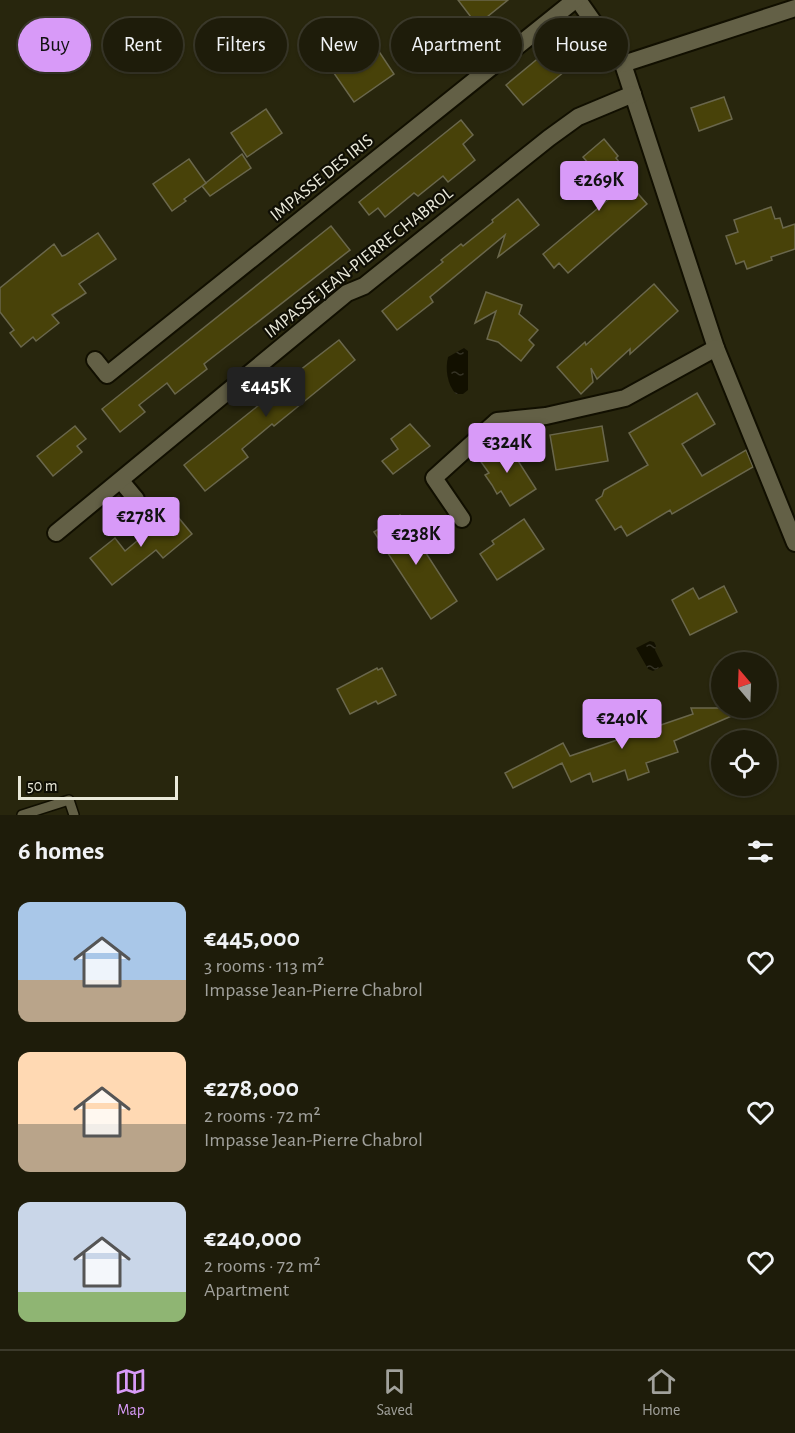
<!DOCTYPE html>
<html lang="en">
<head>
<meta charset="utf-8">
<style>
	:root { --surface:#1e1c0a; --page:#262513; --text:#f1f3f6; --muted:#a1a19c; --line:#3c3a2b; --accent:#d89af8 }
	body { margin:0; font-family:"Alegreya Sans",sans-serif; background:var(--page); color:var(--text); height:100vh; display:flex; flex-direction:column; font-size:22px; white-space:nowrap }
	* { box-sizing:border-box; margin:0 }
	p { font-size:20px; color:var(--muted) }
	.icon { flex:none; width:33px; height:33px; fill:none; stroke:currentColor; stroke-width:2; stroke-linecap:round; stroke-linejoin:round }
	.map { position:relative; height:815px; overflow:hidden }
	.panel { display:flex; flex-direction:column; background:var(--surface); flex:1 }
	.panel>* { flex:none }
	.guide { position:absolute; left:18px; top:18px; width:759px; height:54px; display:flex; gap:12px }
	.needle { width:39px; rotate:341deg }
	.tools { position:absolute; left:711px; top:652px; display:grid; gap:12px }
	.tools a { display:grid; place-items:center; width:66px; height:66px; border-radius:50%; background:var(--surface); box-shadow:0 2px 4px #0004,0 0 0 2px var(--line); font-size:30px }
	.scale { position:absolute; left:18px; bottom:15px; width:160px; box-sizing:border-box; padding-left:6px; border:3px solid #eae9da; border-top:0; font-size:16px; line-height:21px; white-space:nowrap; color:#eae9da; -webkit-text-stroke:4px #100f05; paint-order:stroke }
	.price { position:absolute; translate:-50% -51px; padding:0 14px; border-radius:6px; background:var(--accent); color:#111; font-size:20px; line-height:39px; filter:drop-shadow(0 2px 3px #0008) }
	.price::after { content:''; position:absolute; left:50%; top:36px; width:18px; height:14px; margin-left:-9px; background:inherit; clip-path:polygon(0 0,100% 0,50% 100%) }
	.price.active { background:#222; color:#fff }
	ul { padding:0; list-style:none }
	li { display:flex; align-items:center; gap:18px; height:150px; padding:0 18px }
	li span { display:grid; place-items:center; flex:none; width:168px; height:120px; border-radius:12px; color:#555 }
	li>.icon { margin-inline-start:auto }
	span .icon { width:72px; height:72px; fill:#fffc; stroke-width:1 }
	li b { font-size:26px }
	h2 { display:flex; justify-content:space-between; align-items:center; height:72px; padding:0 18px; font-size:26px }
	.tag { padding:0 21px; border-radius:27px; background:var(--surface); box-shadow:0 2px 4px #0004,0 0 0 2px var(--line); font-size:21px; line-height:54px }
	.tag.active { background:var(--accent); color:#111 }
	.tabs { display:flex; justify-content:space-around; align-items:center; height:84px; border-top:2px solid var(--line); background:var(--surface); font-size:16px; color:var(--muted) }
	.tabs a { display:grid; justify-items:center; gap:3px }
	.tabs .active { color:var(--accent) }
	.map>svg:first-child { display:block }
	.water { fill:url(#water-ripples) }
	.building { fill:#484209; stroke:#6a674c; stroke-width:1.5 }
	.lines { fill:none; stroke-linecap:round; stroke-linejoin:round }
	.service-casing { stroke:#110f00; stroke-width:12 }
	.minor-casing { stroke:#110f00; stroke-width:20 }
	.service { stroke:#636046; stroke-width:9 }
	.minor { stroke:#636046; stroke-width:16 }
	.labels { text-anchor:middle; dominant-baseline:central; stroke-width:4.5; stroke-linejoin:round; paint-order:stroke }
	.street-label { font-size:18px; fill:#eae9da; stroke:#100f05 }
</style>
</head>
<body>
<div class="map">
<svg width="795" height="815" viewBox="0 0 795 815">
	<defs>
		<pattern id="water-ripples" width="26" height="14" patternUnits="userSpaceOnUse" patternTransform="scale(1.5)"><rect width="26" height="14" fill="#121000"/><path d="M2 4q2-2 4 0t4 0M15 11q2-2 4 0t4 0" fill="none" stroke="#353325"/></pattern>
	</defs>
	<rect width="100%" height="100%" fill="#28260d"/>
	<!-- water -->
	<g class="water">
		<path d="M 464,348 L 468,351 L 468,390 L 463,394 L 456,394 C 447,385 445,368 448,357 Z"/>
		<polygon points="650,641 654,642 656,646 655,650 663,666 653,671 648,669 636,648"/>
	</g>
	<!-- building -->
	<g class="building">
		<polygon points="458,0 508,0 477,25"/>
		<polygon points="370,38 394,74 354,102 329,66"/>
		<polygon points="547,51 564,72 523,105 506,85"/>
		<polygon points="724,97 732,119 699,131 691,108"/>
		<polygon points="266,109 282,133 247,157 231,133"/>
		<polygon points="461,120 473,135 463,144 475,160 448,182 443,176 418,196 414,193 385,217 378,208 369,215 359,202"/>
		<polygon points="604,139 618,156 616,158 624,168 619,172 647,204 568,273 559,263 554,268 543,254 615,194 583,157"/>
		<polygon points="242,154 251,168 210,196 202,186"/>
		<polygon points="189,159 206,183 184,199 186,201 172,211 153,184"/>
		<polygon points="518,199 539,225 498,257 505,235 430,297 433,302 397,330 382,311 443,262 441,260 461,244 463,246 493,222 492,220"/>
		<polygon points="771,207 775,219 780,218 783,228 795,224 795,249 771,257 772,260 747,269 744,261 736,264 726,236 738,232 734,220"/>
		<polygon points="331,226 350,250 204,364 207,369 175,394 167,383 139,405 145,412 120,432 102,409"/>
		<polygon points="98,233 116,259 79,284 86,293 52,315 59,323 36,341 33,337 21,347 10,333 14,330 0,312 0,288 54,244 62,256 65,255"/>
		<polygon points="654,284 678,311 630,354 630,349 597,379 591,368 593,382 581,394 557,367 585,342 586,345"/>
		<polygon points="486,292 522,305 519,314 538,330 529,340 534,345 521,361 498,342 487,339 496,311 475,323"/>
		<polygon points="339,340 355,360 274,426 272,424 242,449 248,457 205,491 184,465 264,401 266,404 302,375 299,371"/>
		<polygon points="697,393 715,424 682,444 702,476 746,450 753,467 672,514 670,510 627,536 621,526 615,530 596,500 602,496 604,490 648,465 629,433"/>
		<polygon points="410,424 430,446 393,474 382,461 398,449 391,439"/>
		<polygon points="75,426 86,439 77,446 82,452 53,476 37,456"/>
		<polygon points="602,426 608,461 556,470 550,435"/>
		<polygon points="506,442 536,489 510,506 501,491 497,494 492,485 485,475 489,473 479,459"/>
		<polygon points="173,511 192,534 163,558 156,550 112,585 90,558 115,538 125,551"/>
		<polygon points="400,515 410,529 414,527 426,546 422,547 457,601 431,619 374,532"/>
		<polygon points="524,519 544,549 497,580 480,554 494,544 492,541"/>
		<polygon points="724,586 737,612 690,635 672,600 693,588 699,599"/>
		<polygon points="377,668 378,670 382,668 396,695 378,704 376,701 350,714 337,689"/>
		<polygon points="691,708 750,708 674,741 678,752 646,763 649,772 628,780 625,770 593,782 590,773 571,782 562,763 513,788 505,773 563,743 570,756 693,714"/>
	</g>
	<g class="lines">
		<defs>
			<polyline id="service" points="22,815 69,800 74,815"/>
			<g id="minor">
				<polyline points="578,0 623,64 716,348 795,543"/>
				<polyline points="623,64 795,8"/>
				<polyline points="95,360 107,375 575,0"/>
				<polyline points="121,481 136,499"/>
				<polyline points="462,519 434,478 497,421 546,416 625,398 716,348"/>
				<polyline points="56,533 347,293 364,286 549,138 578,117 633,94"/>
			</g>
		</defs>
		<!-- service casing -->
		<use href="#service" class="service-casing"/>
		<!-- minor casing -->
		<use href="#minor" class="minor-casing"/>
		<!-- service -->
		<use href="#service" class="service"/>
		<!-- minor -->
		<use href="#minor" class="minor"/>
	</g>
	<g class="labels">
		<!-- street labels -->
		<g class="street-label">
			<text transform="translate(322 178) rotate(-39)">IMPASSE DES IRIS</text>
			<text transform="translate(359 263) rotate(-38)">IMPASSE JEAN-PIERRE CHABROL</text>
		</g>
	</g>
</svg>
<div class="tools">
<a><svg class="needle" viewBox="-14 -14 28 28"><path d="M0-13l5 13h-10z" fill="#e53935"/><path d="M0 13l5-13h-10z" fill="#a1a19c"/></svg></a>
<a><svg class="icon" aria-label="locate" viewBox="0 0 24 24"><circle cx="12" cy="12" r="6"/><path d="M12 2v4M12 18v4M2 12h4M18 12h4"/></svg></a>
</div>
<div class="scale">50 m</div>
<b class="price" style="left:599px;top:212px">€269K</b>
<b class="price active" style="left:266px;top:418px">€445K</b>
<b class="price" style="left:507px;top:474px">€324K</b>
<b class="price" style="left:141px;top:548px">€278K</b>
<b class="price" style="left:416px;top:566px">€238K</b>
<b class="price" style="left:622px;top:750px">€240K</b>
<div class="guide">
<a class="tag active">Buy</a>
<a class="tag">Rent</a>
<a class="tag">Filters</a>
<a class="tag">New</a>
<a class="tag">Apartment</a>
<a class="tag">House</a>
</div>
</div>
<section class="panel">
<h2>6 homes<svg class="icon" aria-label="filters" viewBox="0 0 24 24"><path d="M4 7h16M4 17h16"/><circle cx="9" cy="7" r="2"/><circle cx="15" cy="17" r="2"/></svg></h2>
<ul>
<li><span style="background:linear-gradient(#a9c7e8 65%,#b9a48a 0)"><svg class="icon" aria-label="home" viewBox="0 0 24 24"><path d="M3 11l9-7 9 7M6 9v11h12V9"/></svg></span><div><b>€445,000</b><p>3 rooms · 113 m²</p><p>Impasse Jean-Pierre Chabrol</p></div><svg class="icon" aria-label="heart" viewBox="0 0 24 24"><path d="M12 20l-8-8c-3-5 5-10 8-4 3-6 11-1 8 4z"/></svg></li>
<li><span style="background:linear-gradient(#ffd9b3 60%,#b9a48a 0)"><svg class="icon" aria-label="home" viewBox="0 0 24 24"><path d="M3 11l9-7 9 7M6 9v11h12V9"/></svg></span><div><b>€278,000</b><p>2 rooms · 72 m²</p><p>Impasse Jean-Pierre Chabrol</p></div><svg class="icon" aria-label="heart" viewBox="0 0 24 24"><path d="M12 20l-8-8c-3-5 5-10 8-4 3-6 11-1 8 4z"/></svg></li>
<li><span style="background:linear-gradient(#c9d6e8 75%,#8fb573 0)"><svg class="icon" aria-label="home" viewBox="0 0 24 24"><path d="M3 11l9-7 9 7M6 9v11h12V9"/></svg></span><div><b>€240,000</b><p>2 rooms · 72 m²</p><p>Apartment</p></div><svg class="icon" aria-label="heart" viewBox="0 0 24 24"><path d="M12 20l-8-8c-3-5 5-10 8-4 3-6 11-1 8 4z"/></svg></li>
</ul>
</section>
<nav class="tabs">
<a class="active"><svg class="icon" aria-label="map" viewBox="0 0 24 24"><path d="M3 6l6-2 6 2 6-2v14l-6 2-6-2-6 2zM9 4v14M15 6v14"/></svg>Map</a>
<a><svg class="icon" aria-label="saved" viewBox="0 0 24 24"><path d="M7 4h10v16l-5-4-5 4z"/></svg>Saved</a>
<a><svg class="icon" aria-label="home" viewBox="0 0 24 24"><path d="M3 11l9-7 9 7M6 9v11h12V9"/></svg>Home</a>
</nav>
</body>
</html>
